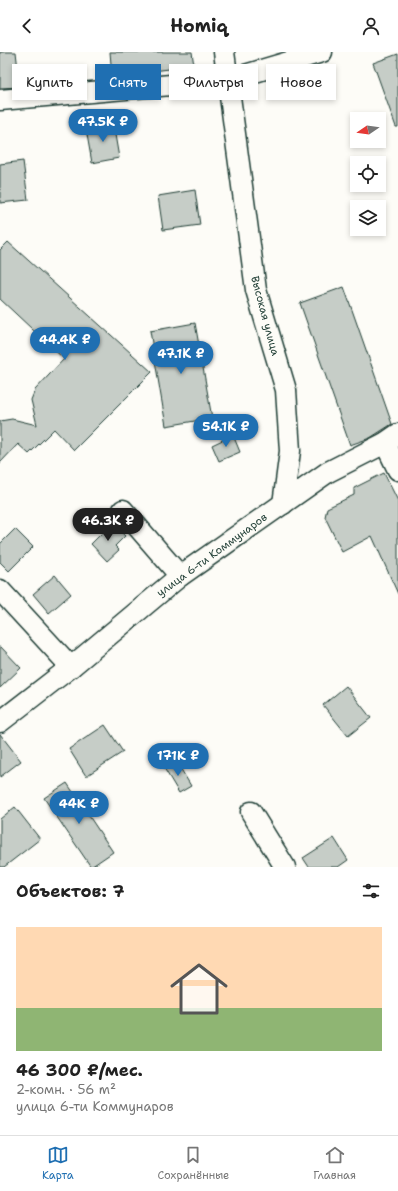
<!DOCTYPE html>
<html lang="ru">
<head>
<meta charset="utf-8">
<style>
	:root { --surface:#fff; --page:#f2f2f2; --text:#222; --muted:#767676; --line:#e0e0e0; --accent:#1f6fb2 }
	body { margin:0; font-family:"Shantell Sans",sans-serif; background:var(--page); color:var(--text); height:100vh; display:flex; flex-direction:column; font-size:15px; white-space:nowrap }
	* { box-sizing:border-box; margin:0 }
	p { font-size:13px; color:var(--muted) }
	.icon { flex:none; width:22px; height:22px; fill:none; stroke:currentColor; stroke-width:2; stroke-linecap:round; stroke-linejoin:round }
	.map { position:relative; height:815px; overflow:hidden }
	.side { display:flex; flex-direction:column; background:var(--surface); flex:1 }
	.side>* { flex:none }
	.banner { position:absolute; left:12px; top:12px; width:374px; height:36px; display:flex; gap:8px }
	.needle { width:26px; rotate:257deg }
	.fabs { position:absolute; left:350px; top:60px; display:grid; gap:8px }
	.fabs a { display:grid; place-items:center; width:36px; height:36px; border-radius:0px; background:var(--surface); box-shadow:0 2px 6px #0003; font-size:20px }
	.price { position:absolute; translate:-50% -34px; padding:0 9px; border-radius:14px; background:var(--accent); color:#fff; font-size:13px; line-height:26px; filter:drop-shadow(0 1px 2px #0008) }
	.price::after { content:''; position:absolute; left:50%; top:24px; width:12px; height:9px; margin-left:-6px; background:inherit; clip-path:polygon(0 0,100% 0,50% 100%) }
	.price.active { background:#222; color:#fff }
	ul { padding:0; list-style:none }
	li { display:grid; align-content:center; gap:8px; height:212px; padding:0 16px }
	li+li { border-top:1px solid var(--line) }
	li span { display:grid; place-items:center; height:124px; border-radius:0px; color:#555 }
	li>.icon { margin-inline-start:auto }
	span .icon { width:72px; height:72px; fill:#fffc; stroke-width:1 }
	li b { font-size:17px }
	h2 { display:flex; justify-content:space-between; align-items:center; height:48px; padding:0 16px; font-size:17px }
	.tag { padding:0 14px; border-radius:0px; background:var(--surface); box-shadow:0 2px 6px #0003; font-size:14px; line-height:36px }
	.tag.active { background:var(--accent); color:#fff }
	header { display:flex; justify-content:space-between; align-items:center; height:52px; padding:0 16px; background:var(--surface); font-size:18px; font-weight:700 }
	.menu { display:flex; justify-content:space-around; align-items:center; height:56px; border-top:1px solid var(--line); background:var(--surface); font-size:11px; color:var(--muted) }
	.menu a { display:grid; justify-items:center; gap:2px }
	.menu .active { color:var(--accent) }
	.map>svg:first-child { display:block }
	.building { fill:#c6cdc7; stroke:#1f3d34 }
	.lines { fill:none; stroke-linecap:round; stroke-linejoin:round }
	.minor-casing { stroke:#1f3d34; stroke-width:23 }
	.minor { stroke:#fdfcf7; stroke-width:20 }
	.labels { text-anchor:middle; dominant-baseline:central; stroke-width:3; stroke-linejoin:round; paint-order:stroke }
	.street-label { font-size:11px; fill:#1f3d34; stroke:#fdfcf7 }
</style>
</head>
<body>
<header><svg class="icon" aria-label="back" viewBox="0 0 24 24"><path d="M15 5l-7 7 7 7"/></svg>Homiq<svg class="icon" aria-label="person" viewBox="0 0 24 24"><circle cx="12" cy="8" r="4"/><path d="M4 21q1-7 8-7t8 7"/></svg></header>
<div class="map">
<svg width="398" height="815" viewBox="0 0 398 815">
	<rect width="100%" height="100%" fill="#fdfcf7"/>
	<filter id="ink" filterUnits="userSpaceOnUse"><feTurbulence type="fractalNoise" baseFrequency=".025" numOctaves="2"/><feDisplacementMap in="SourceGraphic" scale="8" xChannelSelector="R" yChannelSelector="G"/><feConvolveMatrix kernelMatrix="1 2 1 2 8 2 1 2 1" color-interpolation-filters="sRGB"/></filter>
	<g filter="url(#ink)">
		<!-- building -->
		<g class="building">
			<polygon points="0,0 16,0 20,35 0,36"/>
			<polygon points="110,0 192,0 194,14 112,24"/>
			<polygon points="398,2 398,75 396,75 373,11"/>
			<polygon points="113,71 119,106 92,111 86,77"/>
			<polygon points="23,109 28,148 0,151 0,112"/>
			<polygon points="195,138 200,173 163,178 158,144"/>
			<polygon points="8,190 152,320 74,398 54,377 29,402 18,392 0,411 0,369 12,367 37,373 31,348 35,338 64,307 0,247 0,198"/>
			<polygon points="344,235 392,372 370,386 350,393 300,251"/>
			<polygon points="195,271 212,366 166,374 150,279"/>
			<polygon points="233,383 240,400 219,409 212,393"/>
			<polygon points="384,421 398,449 398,542 372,484 342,500 325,465 327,456 354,443 354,436"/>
			<polygon points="112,471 125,484 115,494 119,498 107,509 91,492"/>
			<polygon points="15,477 33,495 9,519 0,510 0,492"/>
			<polygon points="55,523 71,542 49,561 33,542"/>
			<polygon points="0,594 21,616 0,636"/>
			<polygon points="346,634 371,666 348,684 323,653"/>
			<polygon points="105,673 123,700 86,724 69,697"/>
			<polygon points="0,682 21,709 0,725"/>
			<polygon points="176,709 191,734 179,741 164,716"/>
			<polygon points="67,731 113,800 91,815 44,746"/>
			<polygon points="15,755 40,787 4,815 0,815 0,767"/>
			<polygon points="334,786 348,808 338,815 309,815 303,806"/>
		</g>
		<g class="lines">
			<defs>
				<g id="minor">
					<polyline points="224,0 256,238 286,338 290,399 283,452"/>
					<polyline points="0,48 228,28 322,0"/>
					<polyline points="385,391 398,418"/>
					<polyline points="123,458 180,524"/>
					<polyline points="0,538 71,615"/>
					<polyline points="0,670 71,615 180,524 328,420 385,391 398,382"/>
					<polyline points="251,760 285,815"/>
				</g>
			</defs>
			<!-- minor casing -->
			<use href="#minor" class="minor-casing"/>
			<!-- minor -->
			<use href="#minor" class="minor"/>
		</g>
	</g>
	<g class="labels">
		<!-- street labels -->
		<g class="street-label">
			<text transform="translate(265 264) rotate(75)">Высокая улица</text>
			<text transform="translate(212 503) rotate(-36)">улица 6-ти Коммунаров</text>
		</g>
	</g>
</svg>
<div class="fabs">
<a><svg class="needle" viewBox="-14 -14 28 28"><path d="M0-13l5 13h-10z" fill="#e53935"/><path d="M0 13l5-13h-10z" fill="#767676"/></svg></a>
<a><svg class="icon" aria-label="locate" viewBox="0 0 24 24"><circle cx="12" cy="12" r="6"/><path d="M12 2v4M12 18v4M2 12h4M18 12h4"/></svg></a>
<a><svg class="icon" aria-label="layers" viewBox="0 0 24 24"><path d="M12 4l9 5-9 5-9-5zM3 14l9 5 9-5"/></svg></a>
</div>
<b class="price" style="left:103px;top:91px">47.5K ₽</b>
<b class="price" style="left:65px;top:309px">44.4K ₽</b>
<b class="price" style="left:181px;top:323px">47.1K ₽</b>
<b class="price" style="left:226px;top:396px">54.1K ₽</b>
<b class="price active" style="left:108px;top:490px">46.3K ₽</b>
<b class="price" style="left:178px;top:725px">171K ₽</b>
<b class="price" style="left:79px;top:773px">44K ₽</b>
<div class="banner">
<a class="tag">Купить</a>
<a class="tag active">Снять</a>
<a class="tag">Фильтры</a>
<a class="tag">Новое</a>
</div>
</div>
<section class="side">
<h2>Объектов: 7<svg class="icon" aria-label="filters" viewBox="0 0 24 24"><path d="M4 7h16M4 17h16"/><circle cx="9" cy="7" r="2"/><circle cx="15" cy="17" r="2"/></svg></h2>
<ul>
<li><span style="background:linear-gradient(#ffd9b3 65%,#8fb573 0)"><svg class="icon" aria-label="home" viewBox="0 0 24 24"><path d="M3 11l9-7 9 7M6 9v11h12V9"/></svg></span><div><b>46 300 ₽/мес.</b><p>2-комн. · 56 m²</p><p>улица 6-ти Коммунаров</p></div></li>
</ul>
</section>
<nav class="menu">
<a class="active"><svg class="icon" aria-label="map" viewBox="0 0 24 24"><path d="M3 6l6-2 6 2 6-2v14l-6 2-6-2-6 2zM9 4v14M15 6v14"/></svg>Карта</a>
<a><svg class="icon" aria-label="saved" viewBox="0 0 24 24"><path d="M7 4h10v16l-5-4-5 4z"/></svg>Сохранённые</a>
<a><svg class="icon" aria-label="home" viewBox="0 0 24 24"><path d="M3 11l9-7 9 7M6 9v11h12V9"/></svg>Главная</a>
</nav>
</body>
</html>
